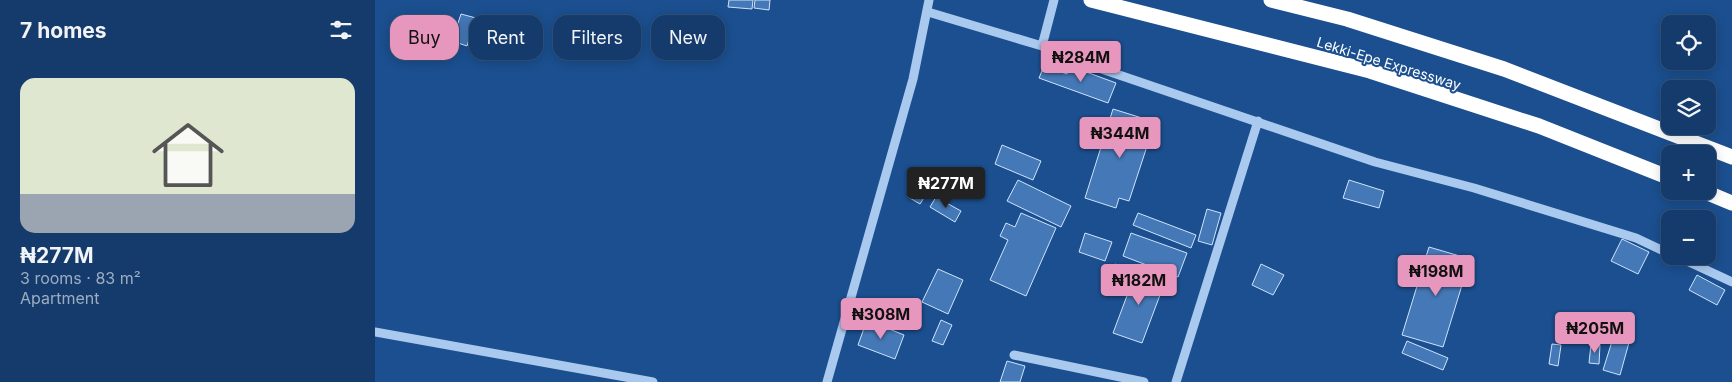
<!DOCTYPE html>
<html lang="en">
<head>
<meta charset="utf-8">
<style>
	:root { --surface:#143b6b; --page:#214673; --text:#f1f3f6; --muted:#9dadc1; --line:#33557e; --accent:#e797bd }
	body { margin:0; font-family:Inter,sans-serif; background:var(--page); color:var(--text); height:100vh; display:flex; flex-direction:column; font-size:19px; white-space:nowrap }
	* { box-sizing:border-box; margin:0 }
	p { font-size:16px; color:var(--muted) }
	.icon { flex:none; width:28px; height:28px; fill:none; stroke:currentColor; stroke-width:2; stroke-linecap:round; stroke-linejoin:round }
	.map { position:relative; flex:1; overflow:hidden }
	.sheet { display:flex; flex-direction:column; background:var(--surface); width:375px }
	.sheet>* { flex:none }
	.hud { position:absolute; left:15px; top:15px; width:475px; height:45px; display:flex; gap:10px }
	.controls { position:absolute; left:1286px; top:15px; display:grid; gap:10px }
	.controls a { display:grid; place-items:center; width:55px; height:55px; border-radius:10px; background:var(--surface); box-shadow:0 2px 12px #0003,0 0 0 1px var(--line); font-size:25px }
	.price { position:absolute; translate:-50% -42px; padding:0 11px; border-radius:5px; background:var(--accent); color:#111; font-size:16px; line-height:32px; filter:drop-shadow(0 1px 2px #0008) }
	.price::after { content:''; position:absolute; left:50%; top:30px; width:15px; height:11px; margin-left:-8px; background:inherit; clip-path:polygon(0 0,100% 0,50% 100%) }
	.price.selected { background:#222; color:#fff }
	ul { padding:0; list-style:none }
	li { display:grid; align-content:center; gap:10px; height:265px; padding:0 20px }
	li span { display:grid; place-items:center; height:155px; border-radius:15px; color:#555 }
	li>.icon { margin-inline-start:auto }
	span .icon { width:90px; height:90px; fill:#fffc; stroke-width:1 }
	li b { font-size:21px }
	h2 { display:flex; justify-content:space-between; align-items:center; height:60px; padding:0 20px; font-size:21px }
	.pill { padding:0 18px; border-radius:15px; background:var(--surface); box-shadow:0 2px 12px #0003,0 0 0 1px var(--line); font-size:18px; line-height:45px }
	.pill.selected { background:var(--accent); color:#111 }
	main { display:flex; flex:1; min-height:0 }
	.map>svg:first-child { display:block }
	.building { fill:#4478b7; stroke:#cfe3fa }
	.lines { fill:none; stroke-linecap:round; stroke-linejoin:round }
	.minor { stroke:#a9c9ee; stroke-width:9 }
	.highway { stroke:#fff; stroke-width:15 }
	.labels { text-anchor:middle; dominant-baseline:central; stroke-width:4; stroke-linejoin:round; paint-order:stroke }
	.street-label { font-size:14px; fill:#fff; stroke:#1b4f8f }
</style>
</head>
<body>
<main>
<section class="sheet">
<h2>7 homes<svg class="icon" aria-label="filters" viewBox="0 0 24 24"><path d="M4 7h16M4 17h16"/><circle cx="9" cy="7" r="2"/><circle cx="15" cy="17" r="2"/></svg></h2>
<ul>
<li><span style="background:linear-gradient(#dfe7d0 75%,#9aa5b1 0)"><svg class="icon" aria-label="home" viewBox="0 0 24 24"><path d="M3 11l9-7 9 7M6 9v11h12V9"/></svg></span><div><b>₦277M</b><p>3 rooms · 83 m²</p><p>Apartment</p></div></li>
</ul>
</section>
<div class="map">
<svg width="1357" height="382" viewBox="0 0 1357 382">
	<rect width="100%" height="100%" fill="#1b4f8f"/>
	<!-- building -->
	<g class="building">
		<polygon points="354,0 378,0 377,9 353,7"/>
		<polygon points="380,0 395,0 394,10 379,8"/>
		<polygon points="86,14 101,18 92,46 77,41"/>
		<polygon points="669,66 692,74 695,66 741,83 733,103 664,78"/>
		<polygon points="738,109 780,122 754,201 744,198 741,208 710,198"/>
		<polygon points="627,145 666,161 658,180 620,164"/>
		<polygon points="643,180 696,206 686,227 632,201"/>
		<polygon points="974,180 1009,191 1004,208 968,198"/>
		<polygon points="540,186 552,193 545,204 533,197"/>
		<polygon points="561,197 586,211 580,222 555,207"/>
		<polygon points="832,209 846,213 837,245 823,241"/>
		<polygon points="646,213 681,228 651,296 615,280 633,240 625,236 631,223 640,227"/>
		<polygon points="763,213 821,235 816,248 758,225"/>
		<polygon points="710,233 737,242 730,261 704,252"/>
		<polygon points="756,233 812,253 803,277 748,256"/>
		<polygon points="1247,239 1274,252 1263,274 1236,261"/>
		<polygon points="1054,247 1095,259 1068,347 1027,335"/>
		<polygon points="740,264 757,271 748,295 731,289"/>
		<polygon points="886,264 909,275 898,295 877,285"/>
		<polygon points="563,269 588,280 573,314 547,302"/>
		<polygon points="762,269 791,279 767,343 738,333"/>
		<polygon points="1322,275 1350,290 1342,305 1314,290"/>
		<polygon points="492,320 529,335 520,359 483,345"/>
		<polygon points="566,320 577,325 568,345 557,341"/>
		<polygon points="1239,335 1255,339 1245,375 1228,370"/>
		<polygon points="1032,341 1073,358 1068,370 1027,353"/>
		<polygon points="1177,344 1186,345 1183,366 1174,364"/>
		<polygon points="1216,344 1225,345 1224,364 1214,363"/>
		<polygon points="632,361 650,366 645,382 625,382"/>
	</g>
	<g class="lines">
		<!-- minor -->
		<g class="minor">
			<polyline points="553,12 667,46 703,61 1000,162 1099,188 1261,238 1295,254"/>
			<polyline points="667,46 679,0"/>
			<polyline points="1301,256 1357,282"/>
			<polyline points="0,332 278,382"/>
			<polyline points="639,355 769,382"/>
			<polyline points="452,382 538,79 554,0"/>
			<polyline points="801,382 883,121"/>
		</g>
		<!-- highway -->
		<g class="highway">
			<polyline points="716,0 995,71 1164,126 1295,178"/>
			<polyline points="896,0 972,19 1129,69 1357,157"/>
			<polyline points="1328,191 1357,203"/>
		</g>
	</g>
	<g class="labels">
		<!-- street labels -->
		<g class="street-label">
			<text transform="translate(1014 63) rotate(17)">Lekki-Epe Expressway</text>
		</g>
	</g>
</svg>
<div class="controls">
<a><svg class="icon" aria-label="locate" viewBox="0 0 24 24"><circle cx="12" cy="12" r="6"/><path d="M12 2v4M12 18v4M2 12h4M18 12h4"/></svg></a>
<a><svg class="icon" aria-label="layers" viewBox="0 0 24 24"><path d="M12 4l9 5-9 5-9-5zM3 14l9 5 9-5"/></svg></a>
<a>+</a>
<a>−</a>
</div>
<b class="price" style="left:706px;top:83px">₦284M</b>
<b class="price" style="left:745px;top:159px">₦344M</b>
<b class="price selected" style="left:571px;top:209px">₦277M</b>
<b class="price" style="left:1061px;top:297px">₦198M</b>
<b class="price" style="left:764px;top:306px">₦182M</b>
<b class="price" style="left:506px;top:340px">₦308M</b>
<b class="price" style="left:1220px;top:354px">₦205M</b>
<div class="hud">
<a class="pill selected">Buy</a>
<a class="pill">Rent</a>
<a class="pill">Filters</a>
<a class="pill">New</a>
</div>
</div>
</main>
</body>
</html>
